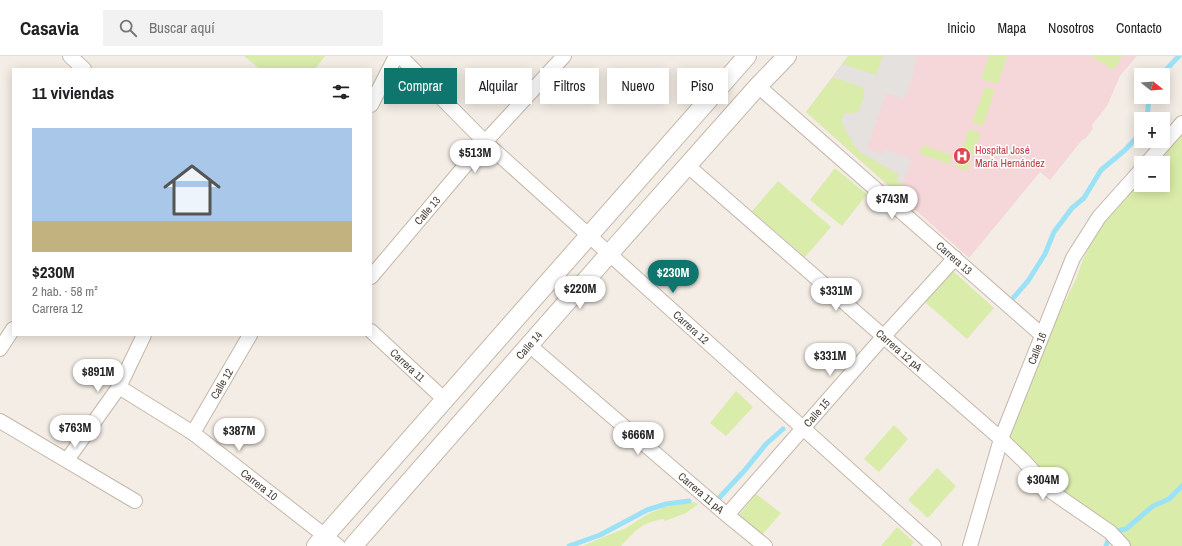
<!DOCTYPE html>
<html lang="es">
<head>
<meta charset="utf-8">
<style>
	:root { --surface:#fff; --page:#f2f2f2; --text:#202124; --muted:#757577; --line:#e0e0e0; --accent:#0f766e }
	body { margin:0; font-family:"Archivo Narrow",sans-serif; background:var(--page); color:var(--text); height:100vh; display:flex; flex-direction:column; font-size:15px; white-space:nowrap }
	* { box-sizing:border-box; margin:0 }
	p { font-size:13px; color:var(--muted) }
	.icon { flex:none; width:22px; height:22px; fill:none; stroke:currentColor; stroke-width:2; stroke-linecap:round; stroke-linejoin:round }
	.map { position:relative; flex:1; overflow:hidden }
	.side { position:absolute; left:12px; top:12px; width:360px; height:268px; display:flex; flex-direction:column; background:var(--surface); border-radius:0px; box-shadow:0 2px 10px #0003 }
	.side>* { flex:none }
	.top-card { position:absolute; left:384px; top:12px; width:380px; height:36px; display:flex; gap:8px }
	.needle { width:26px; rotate:107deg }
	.tools { position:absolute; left:1134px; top:12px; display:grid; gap:8px }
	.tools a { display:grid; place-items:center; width:36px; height:36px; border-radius:0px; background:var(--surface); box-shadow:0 2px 10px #0003; font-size:20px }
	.price { position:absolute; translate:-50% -34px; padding:0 9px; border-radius:14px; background:#fff; color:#222; font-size:13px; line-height:26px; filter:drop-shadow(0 1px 2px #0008) }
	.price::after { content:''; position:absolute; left:50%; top:24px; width:12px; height:9px; margin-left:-6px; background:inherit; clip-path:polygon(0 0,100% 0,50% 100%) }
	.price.current { background:var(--accent); color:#fff }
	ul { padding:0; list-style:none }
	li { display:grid; align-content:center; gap:8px; height:212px; padding:0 20px }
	li span { display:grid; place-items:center; height:124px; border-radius:0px; color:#555 }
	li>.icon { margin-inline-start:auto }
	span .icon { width:72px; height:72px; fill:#fffc; stroke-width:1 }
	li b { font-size:17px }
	h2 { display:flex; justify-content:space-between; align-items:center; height:48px; padding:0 20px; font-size:17px }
	.chip { padding:0 14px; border-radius:0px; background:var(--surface); box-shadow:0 2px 10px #0003; font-size:14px; line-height:36px }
	.chip.current { background:var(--accent); color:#fff }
	header { display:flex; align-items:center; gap:24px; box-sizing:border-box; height:56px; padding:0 20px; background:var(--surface); border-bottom:1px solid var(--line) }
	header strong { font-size:19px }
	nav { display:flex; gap:22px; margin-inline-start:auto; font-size:14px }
	.search { width:280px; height:36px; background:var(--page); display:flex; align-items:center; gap:10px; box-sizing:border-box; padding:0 14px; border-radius:0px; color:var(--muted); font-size:15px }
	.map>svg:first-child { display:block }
	.medical { fill:#f6d7d9 }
	.green { fill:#daecaa }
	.parking { fill:#e5e1de }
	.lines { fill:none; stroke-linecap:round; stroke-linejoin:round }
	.stream { stroke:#9ce2f7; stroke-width:5 }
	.minor-casing { stroke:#c4b6aa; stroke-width:16 }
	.tertiary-casing { stroke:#c4b6aa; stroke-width:20 }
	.minor { stroke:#fff; stroke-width:14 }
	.tertiary { stroke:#fff; stroke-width:18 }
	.labels { text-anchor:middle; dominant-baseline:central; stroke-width:3; stroke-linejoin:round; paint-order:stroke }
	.health-label { font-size:11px; fill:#be3a42; stroke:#fff; text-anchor:start }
	.street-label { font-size:11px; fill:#473d34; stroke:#fff }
</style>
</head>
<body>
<header>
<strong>Casavia</strong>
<div class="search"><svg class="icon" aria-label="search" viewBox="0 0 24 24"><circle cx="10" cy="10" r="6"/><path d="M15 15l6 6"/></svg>Buscar aquí</div>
<nav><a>Inicio</a><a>Mapa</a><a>Nosotros</a><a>Contacto</a></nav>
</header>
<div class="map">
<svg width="1182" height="490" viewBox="0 0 1182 490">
	<rect width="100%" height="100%" fill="#f4ede5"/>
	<!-- medical -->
	<polygon class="medical" points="848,0 1137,0 1120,20 1107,50 1092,69 1093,73 1085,83 1082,84 1050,124 1040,116 969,202 806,56"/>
	<!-- green -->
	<g class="green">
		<polygon points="244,0 325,0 315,13 260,13"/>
		<polygon points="848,0 883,0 876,19 842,8"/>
		<polygon points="989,0 1007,0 998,28 981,23"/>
		<polygon points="1091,0 1122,0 1114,14"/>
		<path d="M 833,21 L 862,31 C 867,37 863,54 855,57 C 852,58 846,58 843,59 L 842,64 L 844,71 L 858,95 L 899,119 L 897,125 L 903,127 L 897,137 L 806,56 Z"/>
		<polygon points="985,31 995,34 983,70 972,67"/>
		<polygon points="969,73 981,77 967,115 955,111"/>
		<polygon points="1182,73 1182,490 1128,490 1076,448 1008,387 1014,367 1036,311 1045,293 1054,268 1076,223 1082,206 1093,183 1100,170 1141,121 1141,129 1163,129 1163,107 1153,107"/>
		<polygon points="923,89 952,99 949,108 920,98"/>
		<polygon points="835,112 867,138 842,170 810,144"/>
		<polygon points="778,125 831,171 805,201 752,155"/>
		<polygon points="953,215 994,252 967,283 925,246"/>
		<polygon points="736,335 753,351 726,380 710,367"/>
		<polygon points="894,369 908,383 879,416 864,403"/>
		<polygon points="937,412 956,430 928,462 908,444"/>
		<polygon points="756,438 781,457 762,479 739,459"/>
		<path d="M 694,446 L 698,448 L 686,457 L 665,465 L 663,463 C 641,467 636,474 621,490 L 582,490 L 626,472 L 648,458 L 665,451 Z"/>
		<polygon points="897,471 914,486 911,490 881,490"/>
	</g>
	<!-- parking -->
	<polygon class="parking" points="883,0 917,0 913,13 915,14 904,43 886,37 867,93 883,98 884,93 911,103 903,127 897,125 899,118 858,95 844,71 842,64 843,59 845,57 855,57 859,54 865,39 864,34 862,31 833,21 842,8 876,19"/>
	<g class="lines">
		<!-- stream -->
		<g class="stream">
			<polyline points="1161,19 1179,0"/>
			<polyline points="1147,63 1149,41"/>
			<polyline points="1014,241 1028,225 1045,198 1054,176 1072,152 1084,142 1101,114 1124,95 1141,77"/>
			<polyline points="719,442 745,414 766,388 783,373"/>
			<polyline points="569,490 600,479 647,454 666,448 689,445"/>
			<polyline points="1106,490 1108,484 1117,475 1126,473 1153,450 1169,443 1182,430"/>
		</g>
		<defs>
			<g id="minor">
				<polyline points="70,0 84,13"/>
				<path id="s1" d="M 400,0 L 485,86 L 934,490"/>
				<path id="s2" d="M 758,30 L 1042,279"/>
				<polyline points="371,49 396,0"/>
				<polyline points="1147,107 1182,67"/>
				<path id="s3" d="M 688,110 L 1001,383 L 1023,404 L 1052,436 L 1110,476 L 1123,490"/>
				<path id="s4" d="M 371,221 L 485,86 L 564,0"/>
				<path id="s5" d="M 371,275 L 445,344"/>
				<path id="s6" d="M 529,289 L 727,459 L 765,490"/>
				<polyline points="0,293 13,273"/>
				<path id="s7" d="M 119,331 L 193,377 L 338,490"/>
				<polyline points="0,365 135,445"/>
				<path id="s8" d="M 193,377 L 250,279"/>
				<polyline points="67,404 119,331 144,279"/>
				<path id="s9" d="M 727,459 L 884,280 L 955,202"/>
				<path id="s10" d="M 970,490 L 1001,383 L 1073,202 L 1099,161 L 1141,114"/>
			</g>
			<g id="tertiary">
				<polyline points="316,490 747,0"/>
				<path id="s11" d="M 353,490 L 609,198 L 758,30 L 787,0"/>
			</g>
		</defs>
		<!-- minor casing -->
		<use href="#minor" class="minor-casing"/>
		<!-- tertiary casing -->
		<use href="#tertiary" class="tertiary-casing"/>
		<!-- minor -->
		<use href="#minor" class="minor"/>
		<!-- tertiary -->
		<use href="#tertiary" class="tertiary"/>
	</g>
	<!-- icons -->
	<defs>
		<symbol id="hospital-disc" viewBox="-11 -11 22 22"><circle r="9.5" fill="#e0444e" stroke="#fff"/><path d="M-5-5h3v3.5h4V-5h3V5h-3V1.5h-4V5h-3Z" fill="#fff"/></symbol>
	</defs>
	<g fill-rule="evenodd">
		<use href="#hospital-disc" x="952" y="90" width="20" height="20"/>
	</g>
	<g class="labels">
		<!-- health labels -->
		<g class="health-label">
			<text x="975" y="94">Hospital José<tspan x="975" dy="13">María Hernández</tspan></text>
		</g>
		<!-- street labels -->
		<g class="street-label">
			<text stroke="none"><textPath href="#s4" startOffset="87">Calle 13</textPath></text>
			<text stroke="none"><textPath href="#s2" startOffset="261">Carrera 13</textPath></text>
			<text stroke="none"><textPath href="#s1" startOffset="398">Carrera 12</textPath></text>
			<text stroke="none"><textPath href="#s11" startOffset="267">Calle 14</textPath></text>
			<text stroke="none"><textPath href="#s10" startOffset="209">Calle 16</textPath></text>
			<text stroke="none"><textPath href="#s3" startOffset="280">Carrera 12 pA</textPath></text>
			<text stroke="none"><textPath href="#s5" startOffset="50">Carrera 11</textPath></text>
			<text stroke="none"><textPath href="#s8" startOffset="57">Calle 12</textPath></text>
			<text stroke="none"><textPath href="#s9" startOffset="136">Calle 15</textPath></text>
			<text stroke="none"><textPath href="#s7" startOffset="171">Carrera 10</textPath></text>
			<text stroke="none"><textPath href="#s6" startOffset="227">Carrera 11 pA</textPath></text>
		</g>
	</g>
</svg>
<div class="tools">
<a><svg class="needle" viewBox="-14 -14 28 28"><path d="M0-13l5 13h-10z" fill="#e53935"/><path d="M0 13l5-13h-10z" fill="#757577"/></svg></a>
<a>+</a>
<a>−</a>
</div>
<b class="price" style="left:475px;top:118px">$513M</b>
<b class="price" style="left:892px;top:164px">$743M</b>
<b class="price current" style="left:673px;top:238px">$230M</b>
<b class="price" style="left:580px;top:254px">$220M</b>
<b class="price" style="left:836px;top:256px">$331M</b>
<b class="price" style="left:830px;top:321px">$331M</b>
<b class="price" style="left:98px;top:337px">$891M</b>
<b class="price" style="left:75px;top:393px">$763M</b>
<b class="price" style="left:239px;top:396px">$387M</b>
<b class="price" style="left:638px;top:400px">$666M</b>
<b class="price" style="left:1043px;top:445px">$304M</b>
<div class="top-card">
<a class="chip current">Comprar</a>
<a class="chip">Alquilar</a>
<a class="chip">Filtros</a>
<a class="chip">Nuevo</a>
<a class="chip">Piso</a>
</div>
<section class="side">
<h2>11 viviendas<svg class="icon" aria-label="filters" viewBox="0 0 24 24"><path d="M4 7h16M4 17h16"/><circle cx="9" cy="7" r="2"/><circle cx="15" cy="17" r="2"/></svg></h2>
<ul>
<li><span style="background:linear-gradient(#a9c7e8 75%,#c2b280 0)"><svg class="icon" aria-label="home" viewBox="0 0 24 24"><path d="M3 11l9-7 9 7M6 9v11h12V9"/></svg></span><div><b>$230M</b><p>2 hab. · 58 m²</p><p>Carrera 12</p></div></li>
</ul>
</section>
</div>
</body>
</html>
